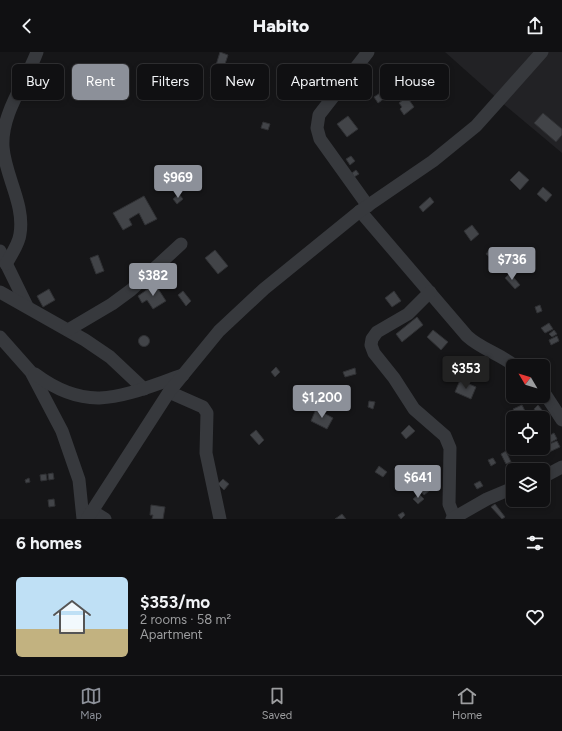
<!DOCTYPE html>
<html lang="en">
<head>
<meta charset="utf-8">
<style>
	:root { --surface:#101012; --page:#19191b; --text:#f1f3f6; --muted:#9c9d9f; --line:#303032; --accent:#8c9099 }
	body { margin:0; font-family:Figtree,sans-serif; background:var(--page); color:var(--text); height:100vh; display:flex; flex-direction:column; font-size:15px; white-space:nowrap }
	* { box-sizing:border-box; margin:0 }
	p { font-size:13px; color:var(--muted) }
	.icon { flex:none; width:22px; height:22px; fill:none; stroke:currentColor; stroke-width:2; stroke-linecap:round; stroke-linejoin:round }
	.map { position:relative; height:467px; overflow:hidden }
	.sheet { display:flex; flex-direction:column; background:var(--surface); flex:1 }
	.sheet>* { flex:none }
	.top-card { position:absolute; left:12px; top:12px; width:538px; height:36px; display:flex; gap:8px }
	.needle { width:26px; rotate:308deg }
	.fabs { position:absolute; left:506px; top:307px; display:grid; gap:8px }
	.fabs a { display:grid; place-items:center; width:44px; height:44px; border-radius:6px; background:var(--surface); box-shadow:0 2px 6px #0003,0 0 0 1px var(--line); font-size:20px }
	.price { position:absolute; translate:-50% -34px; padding:0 9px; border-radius:4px; background:var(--accent); color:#fff; font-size:13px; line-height:26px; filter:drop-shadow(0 1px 2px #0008) }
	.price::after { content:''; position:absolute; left:50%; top:24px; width:12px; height:9px; margin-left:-6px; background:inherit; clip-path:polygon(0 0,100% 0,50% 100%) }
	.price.active { background:#222; color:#fff }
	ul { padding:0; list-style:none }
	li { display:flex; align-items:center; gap:12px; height:100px; padding:0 16px }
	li+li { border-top:1px solid var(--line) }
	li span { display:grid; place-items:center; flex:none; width:112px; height:80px; border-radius:6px; color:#555 }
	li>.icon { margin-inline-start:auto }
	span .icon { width:48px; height:48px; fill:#fffc; stroke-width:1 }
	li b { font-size:17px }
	h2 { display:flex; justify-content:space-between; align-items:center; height:48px; padding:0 16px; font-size:17px }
	.chip { padding:0 14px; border-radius:6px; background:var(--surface); box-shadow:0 2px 6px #0003,0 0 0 1px var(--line); font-size:14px; line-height:36px }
	.chip.active { background:var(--accent); color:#fff }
	header { display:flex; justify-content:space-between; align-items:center; height:52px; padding:0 16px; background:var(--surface); font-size:18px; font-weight:800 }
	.menu { display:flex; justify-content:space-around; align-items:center; height:56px; border-top:1px solid var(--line); background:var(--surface); font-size:11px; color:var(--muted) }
	.menu a { display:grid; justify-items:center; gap:2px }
	.menu .active { color:var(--accent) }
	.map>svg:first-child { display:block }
	.built { fill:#222225 }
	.building { fill:#424448; stroke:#303134 }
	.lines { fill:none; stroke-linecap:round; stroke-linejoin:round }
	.minor { stroke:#37393d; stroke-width:13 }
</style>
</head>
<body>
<header><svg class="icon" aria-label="back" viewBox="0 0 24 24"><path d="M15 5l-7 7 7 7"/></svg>Habito<svg class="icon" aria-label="share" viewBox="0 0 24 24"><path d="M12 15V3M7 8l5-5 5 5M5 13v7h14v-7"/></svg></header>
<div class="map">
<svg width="562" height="467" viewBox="0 0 562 467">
	<rect width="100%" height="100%" fill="#161618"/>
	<!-- built -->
	<polygon class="built" points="445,0 562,0 562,101 500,49"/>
	<!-- building -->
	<g class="building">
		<polygon points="220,0 228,3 224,15 216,13"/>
		<polygon points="241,12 252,20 244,32 233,24"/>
		<polygon points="215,18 221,21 217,29 210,26"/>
		<polygon points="385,38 388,44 378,51 374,45"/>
		<polygon points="407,45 414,55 404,63 400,57 402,55 399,51"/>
		<polygon points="543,61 562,77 562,83 556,90 534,71"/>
		<polygon points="348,64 358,77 347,85 337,72"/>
		<polygon points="263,70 270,72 268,78 261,76"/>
		<polygon points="351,104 355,109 350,113 346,107"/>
		<polygon points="356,118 359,122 354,125 352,121"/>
		<polygon points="519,119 529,128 520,138 510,128"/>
		<polygon points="543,135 552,143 546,150 537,142"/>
		<polygon points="179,142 183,147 177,152 173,147"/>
		<polygon points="144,144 157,167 145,173 139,161 129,167 132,173 123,178 113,161"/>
		<polygon points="430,145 434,150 423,160 419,155"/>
		<polygon points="472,173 479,182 471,189 464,179"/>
		<polygon points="215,198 228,214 218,222 205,206"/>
		<polygon points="489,198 494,202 491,206 486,202"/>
		<polygon points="98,203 104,219 96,222 90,206"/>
		<polygon points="510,221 520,233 515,237 505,226"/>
		<polygon points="155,232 166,249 153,257 147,248 142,251 138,244"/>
		<polygon points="49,237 55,248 43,255 37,244"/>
		<polygon points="183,239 191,249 186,254 178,243"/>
		<polygon points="394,239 401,249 392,255 385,246"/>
		<polygon points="540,253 542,259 537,261 535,255"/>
		<polygon points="417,265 423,273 402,290 396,282"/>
		<polygon points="549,271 553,277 545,281 541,276"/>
		<polygon points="433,278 448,290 441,298 427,285"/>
		<polygon points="554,278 557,282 552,285 549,282"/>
		<circle cx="144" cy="289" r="5.5"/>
		<polygon points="557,284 559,289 551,293 549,288"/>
		<polygon points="276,315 280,320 275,325 271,320"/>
		<polygon points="355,316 356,322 345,325 343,320"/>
		<polygon points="460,328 476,335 471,347 455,340"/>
		<polygon points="332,337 335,341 332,345 328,341"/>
		<polygon points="369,349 375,350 373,357 368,355"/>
		<polygon points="522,353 525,359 517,363 513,357"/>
		<polygon points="538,353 542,358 537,362 534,357"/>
		<polygon points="316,357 333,366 327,377 311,369"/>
		<polygon points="409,373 415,379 406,387 401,381"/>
		<polygon points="256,378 264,388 259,393 250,383"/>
		<polygon points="554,381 557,387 546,393 543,387"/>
		<polygon points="557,389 560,395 547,401 544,394"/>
		<polygon points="506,399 511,410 506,412 501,402"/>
		<polygon points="493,406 496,411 491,414 488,408"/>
		<polygon points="399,413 408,423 403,427 394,417"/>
		<polygon points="425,413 428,418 423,420 421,416"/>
		<polygon points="379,414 387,420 383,425 375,420"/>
		<polygon points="53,421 54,427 49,428 48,422"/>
		<polygon points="46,422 47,428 41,429 40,423"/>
		<polygon points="29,426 30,430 26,431 25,428"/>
		<polygon points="223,427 229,432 224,438 218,432"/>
		<polygon points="419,427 429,439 424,443 414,431"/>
		<polygon points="480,429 483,434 477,437 474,432"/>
		<polygon points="419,442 424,447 418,452 413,447"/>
		<polygon points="54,447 55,454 49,455 48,448"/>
		<polygon points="495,452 505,465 502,467 491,455"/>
		<polygon points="151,453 165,455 163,467 152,467 153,463 150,463"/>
		<polygon points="403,460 405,463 401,467 398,463"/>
		<polygon points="342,462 346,467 335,467"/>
	</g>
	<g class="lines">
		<!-- minor -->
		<g class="minor">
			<polyline points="368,154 320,87 317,76 319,63 368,0"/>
			<path d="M 360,159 L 467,284 C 481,297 500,302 515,314"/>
			<polyline points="0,199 27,254"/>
			<path d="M 6,212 C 11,203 19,192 20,182 C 25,152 5,124 3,95 C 1,61 26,30 37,0"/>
			<polyline points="0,240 85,288 110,305 144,337"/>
			<polyline points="430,240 408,262 377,280 372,287 371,293 374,301 394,326 414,357 445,384 450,396 449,452 455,467"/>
			<polyline points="68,278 112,252 131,238 181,192"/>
			<polyline points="0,285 31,320 62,379 79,428 83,467"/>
			<path d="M 35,322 C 90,363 124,343 183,323"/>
			<polyline points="543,339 562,368"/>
			<polyline points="169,340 203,355 207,361 206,401 220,467"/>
			<polyline points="543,425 562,415"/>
			<polyline points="92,459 105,467"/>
			<polyline points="87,467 169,340 219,279 264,237 360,159 433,109 476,74 542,0"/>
			<polyline points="452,467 487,447 513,436"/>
		</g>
	</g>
</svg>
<div class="fabs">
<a><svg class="needle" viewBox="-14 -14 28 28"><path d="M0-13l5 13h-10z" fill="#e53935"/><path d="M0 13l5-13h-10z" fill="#9c9d9f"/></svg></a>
<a><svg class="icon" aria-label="locate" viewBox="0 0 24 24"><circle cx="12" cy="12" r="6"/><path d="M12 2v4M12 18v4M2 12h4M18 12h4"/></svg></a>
<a><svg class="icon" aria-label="layers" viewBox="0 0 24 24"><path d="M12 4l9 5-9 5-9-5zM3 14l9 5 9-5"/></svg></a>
</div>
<b class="price" style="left:178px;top:147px">$969</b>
<b class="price" style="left:512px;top:229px">$736</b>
<b class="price" style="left:153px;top:245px">$382</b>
<b class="price active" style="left:466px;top:338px">$353</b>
<b class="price" style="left:322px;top:367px">$1,200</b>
<b class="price" style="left:418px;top:447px">$641</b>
<div class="top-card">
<a class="chip">Buy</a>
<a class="chip active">Rent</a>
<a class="chip">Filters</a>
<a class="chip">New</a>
<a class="chip">Apartment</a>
<a class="chip">House</a>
</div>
</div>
<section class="sheet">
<h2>6 homes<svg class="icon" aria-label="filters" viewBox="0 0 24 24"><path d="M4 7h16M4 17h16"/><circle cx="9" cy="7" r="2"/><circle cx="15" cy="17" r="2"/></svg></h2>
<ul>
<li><span style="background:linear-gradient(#bfe0f5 65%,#c2b280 0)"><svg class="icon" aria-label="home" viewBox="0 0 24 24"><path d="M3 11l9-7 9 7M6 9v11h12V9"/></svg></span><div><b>$353/mo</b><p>2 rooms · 58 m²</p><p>Apartment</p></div><svg class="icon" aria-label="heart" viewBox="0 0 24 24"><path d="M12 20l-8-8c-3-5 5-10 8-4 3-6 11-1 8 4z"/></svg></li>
</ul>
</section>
<nav class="menu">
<a class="active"><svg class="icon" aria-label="map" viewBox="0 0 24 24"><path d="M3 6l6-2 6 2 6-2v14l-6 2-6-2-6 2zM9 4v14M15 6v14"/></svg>Map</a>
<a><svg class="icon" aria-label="saved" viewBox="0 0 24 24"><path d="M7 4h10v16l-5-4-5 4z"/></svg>Saved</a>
<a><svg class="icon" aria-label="home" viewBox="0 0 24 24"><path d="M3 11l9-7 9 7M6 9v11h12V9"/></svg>Home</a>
</nav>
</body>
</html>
